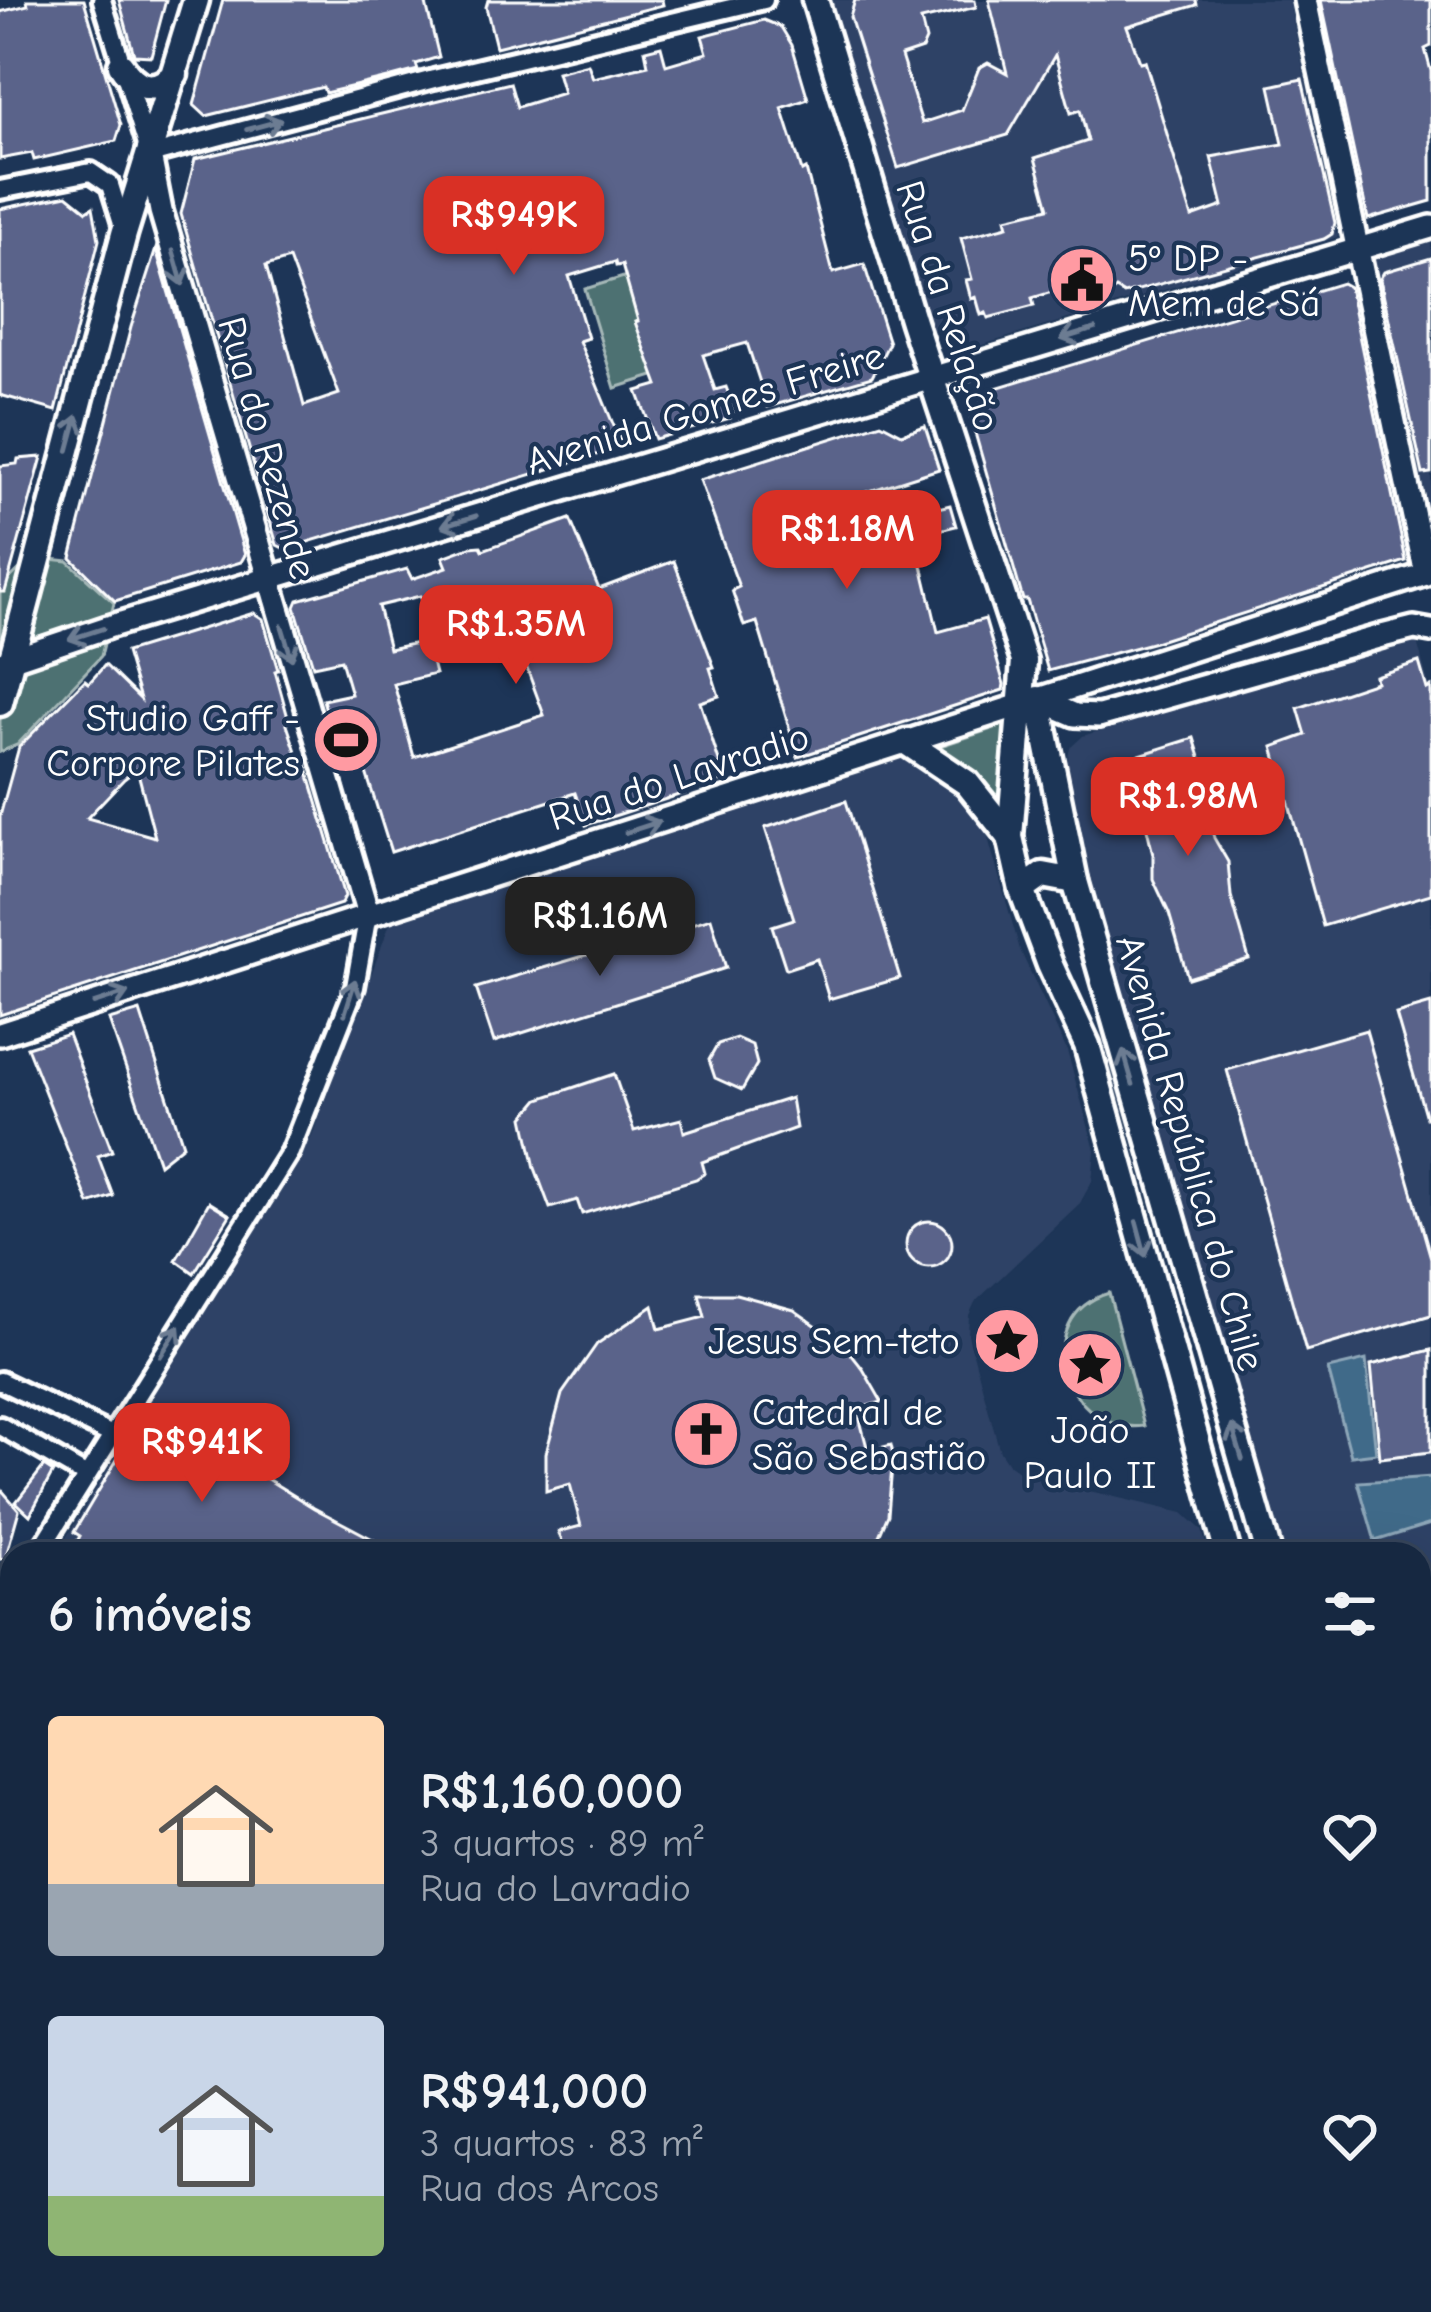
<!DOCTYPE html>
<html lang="pt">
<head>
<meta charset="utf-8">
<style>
	:root { --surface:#162841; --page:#23344c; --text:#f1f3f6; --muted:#9ea6b1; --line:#35445a; --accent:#d93025 }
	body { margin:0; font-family:"Comic Neue",sans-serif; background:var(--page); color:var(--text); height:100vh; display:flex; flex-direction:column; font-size:45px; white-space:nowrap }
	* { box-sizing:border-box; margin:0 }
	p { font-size:39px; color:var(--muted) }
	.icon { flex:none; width:66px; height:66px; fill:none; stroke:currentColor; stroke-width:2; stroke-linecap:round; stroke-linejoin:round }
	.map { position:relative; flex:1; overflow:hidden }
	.drawer { position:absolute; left:0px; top:1542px; width:1431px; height:771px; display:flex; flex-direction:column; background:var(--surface); border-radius:36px 36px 0 0; box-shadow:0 12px 48px #0002,0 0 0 3px var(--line) }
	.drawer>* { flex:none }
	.price { position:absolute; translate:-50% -102px; padding:0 27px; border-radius:24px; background:var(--accent); color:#fff; font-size:39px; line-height:78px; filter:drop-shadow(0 3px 6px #0008) }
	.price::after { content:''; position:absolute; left:50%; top:72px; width:36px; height:27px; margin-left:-18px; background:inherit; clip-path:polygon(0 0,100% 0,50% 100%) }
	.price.current { background:#222; color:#fff }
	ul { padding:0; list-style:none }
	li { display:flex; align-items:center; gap:36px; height:300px; padding:0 48px }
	li span { display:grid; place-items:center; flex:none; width:336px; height:240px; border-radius:12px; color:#555 }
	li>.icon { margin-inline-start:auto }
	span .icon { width:144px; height:144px; fill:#fffc; stroke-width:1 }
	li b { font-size:51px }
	h2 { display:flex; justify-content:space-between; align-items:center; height:144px; padding:0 48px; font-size:51px }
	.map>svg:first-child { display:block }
	.built { fill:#2f4366 }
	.green { fill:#4e7172; stroke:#a6b8b8; stroke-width:3 }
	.water { fill:#416a89; stroke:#8da6b8; stroke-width:3 }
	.building { fill:#5a648a; stroke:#fff; stroke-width:3; fill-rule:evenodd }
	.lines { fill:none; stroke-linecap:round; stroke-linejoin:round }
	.pedestrian-casing { stroke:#fff; stroke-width:22 }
	.minor-casing { stroke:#fff; stroke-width:26 }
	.tertiary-casing { stroke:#fff; stroke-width:30 }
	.secondary-casing { stroke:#fff; stroke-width:33 }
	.primary-casing { stroke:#fff; stroke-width:36 }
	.pedestrian { stroke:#1d3557; stroke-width:14 }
	.minor { stroke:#1d3557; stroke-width:16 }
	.tertiary { stroke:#1d3557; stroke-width:21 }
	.secondary { stroke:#1d3557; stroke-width:24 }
	.primary { stroke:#687266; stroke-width:27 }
	.tram { stroke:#fff; stroke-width:3 }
	.oneway { stroke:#6c7c92 }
	.labels { text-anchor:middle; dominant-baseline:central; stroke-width:9; stroke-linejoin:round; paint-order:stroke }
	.poi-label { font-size:39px; fill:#fff; stroke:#1d3557; text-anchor:start }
	.street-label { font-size:39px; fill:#fff; stroke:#1d3557 }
</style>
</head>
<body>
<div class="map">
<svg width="1431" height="2312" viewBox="0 0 1431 2312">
	<rect width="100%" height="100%" fill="#1d3557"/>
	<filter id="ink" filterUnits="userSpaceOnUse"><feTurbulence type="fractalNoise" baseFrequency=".00833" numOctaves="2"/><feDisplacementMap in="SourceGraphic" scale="24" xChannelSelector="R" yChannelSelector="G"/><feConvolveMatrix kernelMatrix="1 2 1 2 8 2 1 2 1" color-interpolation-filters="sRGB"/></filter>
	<g filter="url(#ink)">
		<!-- built -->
		<g class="built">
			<polygon points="831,0 1289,0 1338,237 969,349 931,328"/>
			<polygon points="1431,241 1431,522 1374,263 1378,257"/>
			<polygon points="1396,633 1416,638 1431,693 1431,1585 1419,1588 1419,1554 1281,1554 1110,959 1068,797 1065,771 1070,748 1083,736"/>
			<polygon points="903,755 915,755 978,803 1020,950 1067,1051 1095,1150 1092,1181 1080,1203 975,1302 969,1315 968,1335 1000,1452 1008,1464 1025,1476 1183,1513 1202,1530 1209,1554 56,1554 312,1136 389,926 395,919"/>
			<polygon points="1431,1637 1431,2089 1419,2047 1419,1640"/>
			<polygon points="12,2021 12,2301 129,2301 116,2312 0,2312 0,2023"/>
			<polygon points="169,2301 473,2301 486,2312 156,2312"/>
			<polygon points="522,2301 932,2301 937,2312 535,2312"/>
			<polygon points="948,2301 1366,2301 1341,2312 953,2312"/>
		</g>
		<!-- green -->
		<g class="green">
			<polygon points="627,276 657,375 615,388 585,289"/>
			<polygon points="32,557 68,561 114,603 101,656 17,745 0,752 0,588"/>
			<polygon points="1013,722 1001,800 974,770 937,747"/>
			<path d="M 1109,1293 L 1144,1426 C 1064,1436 1028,1317 1109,1293 Z"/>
			<polygon points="1431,1681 1431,1848 1419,1804 1419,1684"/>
		</g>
		<!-- water -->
		<g class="water">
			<polygon points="1366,1360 1376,1453 1351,1456 1328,1369"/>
			<polygon points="1431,1477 1431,1524 1375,1541 1358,1482"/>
		</g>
		<!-- building -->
		<g class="building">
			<polygon points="27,0 84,0 121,125 116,141 34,160 32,153 0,159 0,12 28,5"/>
			<polygon points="119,0 166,0 151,56 134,55"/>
			<polygon points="223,0 425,0 439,57 416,64 418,70 388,78 325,93 323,87 206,116 194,105"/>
			<polygon points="488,0 662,0 663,5 496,47 486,7"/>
			<polygon points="855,0 975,0 976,7 921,20 926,40 922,49 901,56 922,123 962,110 979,68 988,63 1007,73 989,0 1196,0 1197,5 1127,26 1140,62 1145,61 1192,217 1223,206 1211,157 1283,144 1270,86 1302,79 1335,223 1332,234 1324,239 1124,294 1116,289 1091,305 1076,305 1065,288 1032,298 1034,306 988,318 986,313 981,315 976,297 971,299 966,280 972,279 961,238 1008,226 1006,218 1049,208 1035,158 1088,141 1080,110 1071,113 1055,55 1008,135 898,168 850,17"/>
			<polygon points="1321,0 1431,0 1431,46 1425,49 1431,71 1431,201 1368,219"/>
			<path d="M 764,20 L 781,27 L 792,45 L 808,99 L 782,108 L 802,171 L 806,169 L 833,273 L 864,264 L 887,337 L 889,343 L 872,377 L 768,407 L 747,343 L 703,355 L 715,390 L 726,387 L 735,411 L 728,413 L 730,418 L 655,439 L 637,391 L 658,385 L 635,322 L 638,321 L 622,265 L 616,266 L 615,262 L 569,276 L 588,338 L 579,341 L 620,441 L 605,447 L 606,452 L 285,549 L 277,545 L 181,214 L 195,159 L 510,83 L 517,107 L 563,93 L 557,72 L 588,64 L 593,78 L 648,65 L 645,50 L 661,46 L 666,65 L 707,53 L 702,36 ZM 289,259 L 339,394 L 304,406 L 266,266 Z"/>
			<polygon points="67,195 87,211 93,207 99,240 56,411 0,395 0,209"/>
			<polygon points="156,249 245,555 241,562 115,601 71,558 131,327"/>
			<polygon points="1431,258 1431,473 1423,474 1380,279 1384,272"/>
			<polygon points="1342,283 1349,287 1406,561 1155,642 1048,671 1027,600 1023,600 971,419 989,390"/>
			<polygon points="881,423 902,434 925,426 939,469 762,525 769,549 950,505 956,526 915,536 938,632 985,619 1004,684 1003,690 798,757 757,622 744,626 732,590 739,587 700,480"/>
			<polygon points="42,457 5,592 0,592 0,466 17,464 18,459"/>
			<path d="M 570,519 L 599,589 L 674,561 L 714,667 L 710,668 L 719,696 L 700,702 L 725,780 L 586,825 L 575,793 L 391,852 L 365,769 L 345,774 L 323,700 L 351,694 L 341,660 L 313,666 L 295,607 L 298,600 L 407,569 L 412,579 L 447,567 L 443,557 L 470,547 L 481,546 L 483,550 ZM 420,596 L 441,638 L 389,649 L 378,606 ZM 505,609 L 544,715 L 414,757 L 394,684 L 435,674 L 432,662 L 477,646 L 468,623 Z"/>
			<path d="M 254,613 L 263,619 L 278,670 L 275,671 L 289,721 L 286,722 L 299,760 L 304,759 L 345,896 L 341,904 L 0,1015 L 0,816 L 19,747 L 85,680 L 89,683 L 105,665 L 140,699 L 126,652 ZM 137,769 L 155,837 L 87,818 L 124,779 Z"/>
			<polygon points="1419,662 1427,689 1431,687 1431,894 1323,926 1273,747 1306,735 1298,708 1376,682 1375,676"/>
			<polygon points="1194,738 1204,770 1196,772 1214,838 1228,862 1231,896 1249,959 1188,978 1169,913 1153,879 1153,854 1130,758"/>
			<polygon points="846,801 900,978 829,999 817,959 786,969 772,926 794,919 765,828"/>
			<polygon points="711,918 726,968 494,1042 476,988"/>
			<polygon points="1431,1004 1431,1118 1426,1118 1396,1014"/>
			<polygon points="140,1011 183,1145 159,1164 109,1020"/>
			<polygon points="1366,1030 1431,1258 1431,1315 1306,1351 1227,1070"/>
			<polygon points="68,1034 112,1151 98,1156 113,1196 89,1204 27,1047"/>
			<polygon points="736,1038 752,1045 757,1064 742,1090 715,1078 709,1060 718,1044"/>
			<polygon points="614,1074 634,1131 681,1119 684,1132 791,1098 796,1128 702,1162 705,1173 696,1179 582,1214 577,1200 550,1208 535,1168 524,1117 539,1099"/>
			<polygon points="209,1202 230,1215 194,1273 176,1260"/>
			<circle cx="929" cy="1244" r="23"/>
			<polygon points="699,1294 736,1294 794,1310 844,1345 863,1369 882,1402 857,1409 868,1451 891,1445 893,1454 888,1515 871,1554 568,1554 558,1532 581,1526 570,1484 546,1491 546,1453 562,1394 597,1344 653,1306 659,1329 705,1317"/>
			<polygon points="1431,1350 1431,1452 1380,1458 1371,1365"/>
			<polygon points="149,1406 314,1508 401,1554 70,1554 80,1536 74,1532"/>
			<polygon points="44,1466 53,1472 30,1515 16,1502"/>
			<polygon points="0,1488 19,1510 5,1560 0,1559"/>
		</g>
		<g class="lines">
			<defs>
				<polyline id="pedestrian" points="0,1655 12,1654"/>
				<g id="minor">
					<polyline points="102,0 150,155 434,79 764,0"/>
					<polyline points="0,190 91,172 110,185 123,227"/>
					<polyline points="0,1381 110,1434"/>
					<polyline points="0,1426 85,1475"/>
					<polyline points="38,1554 290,1152 355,987 368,914"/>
					<polyline points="940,2301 945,2312"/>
					<polyline points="137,2312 150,2301"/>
				</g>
				<g id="tertiary">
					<polyline points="150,155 161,211 368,914"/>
					<polyline points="1,663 108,627 1431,227"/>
					<polyline points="1038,699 1075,715 1099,716 1382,636 1414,628 1431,631"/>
					<polyline points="0,1034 1426,574 1305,0"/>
					<polyline points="496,2301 509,2312"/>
					<polyline points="1385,2312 1404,2301"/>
				</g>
				<g id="secondary">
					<polyline points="815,0 913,322 1024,661 1010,837 1022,890 1050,965 1087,1045 1228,1554"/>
					<path d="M 121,65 C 136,88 153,95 175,74"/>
					<polyline points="1038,699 1075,881 1269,1554"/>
					<polyline points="0,703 124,234 196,0"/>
					<polyline points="906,742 967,783 1010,837"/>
					<polyline points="1022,890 1043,875 1075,881"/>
					<polyline points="1419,2093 1431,2138"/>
					<polyline points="1419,2263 1431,2304"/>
				</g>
				<g id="primary">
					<polyline points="1419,1602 1431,1599"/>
					<polyline points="1419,1634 1431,1631"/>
					<polyline points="0,1985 12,1983"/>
					<polyline points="0,2007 12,2004"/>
				</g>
			</defs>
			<!-- pedestrian casing -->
			<use href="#pedestrian" class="pedestrian-casing"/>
			<!-- minor casing -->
			<use href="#minor" class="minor-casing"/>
			<!-- tertiary casing -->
			<use href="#tertiary" class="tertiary-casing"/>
			<!-- secondary casing -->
			<use href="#secondary" class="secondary-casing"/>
			<!-- primary casing -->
			<use href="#primary" class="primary-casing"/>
			<!-- pedestrian -->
			<use href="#pedestrian" class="pedestrian"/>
			<!-- minor -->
			<use href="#minor" class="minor"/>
			<!-- tertiary -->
			<use href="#tertiary" class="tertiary"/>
			<!-- secondary -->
			<use href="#secondary" class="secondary"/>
			<!-- primary -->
			<use href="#primary" class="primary"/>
			<!-- tram -->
			<polyline class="tram" points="0,1689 12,1694"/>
		</g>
		<!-- one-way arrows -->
		<defs><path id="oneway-shaft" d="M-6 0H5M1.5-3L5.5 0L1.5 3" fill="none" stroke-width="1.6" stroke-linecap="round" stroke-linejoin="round" transform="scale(3)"/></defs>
		<g class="oneway">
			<use href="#oneway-shaft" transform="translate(264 125) rotate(-15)"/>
			<use href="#oneway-shaft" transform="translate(178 268) rotate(74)"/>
			<use href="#oneway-shaft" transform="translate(1078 334) rotate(163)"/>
			<use href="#oneway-shaft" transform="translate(73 433) rotate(-75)"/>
			<use href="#oneway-shaft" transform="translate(459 521) rotate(163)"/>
			<use href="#oneway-shaft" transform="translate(86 634) rotate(162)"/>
			<use href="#oneway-shaft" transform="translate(287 643) rotate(73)"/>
			<use href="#oneway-shaft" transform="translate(643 827) rotate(-18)"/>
			<use href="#oneway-shaft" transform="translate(350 997) rotate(-73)"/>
			<use href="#oneway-shaft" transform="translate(111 998) rotate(-18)"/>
			<use href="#oneway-shaft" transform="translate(1128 1067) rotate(-106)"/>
			<use href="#oneway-shaft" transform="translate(1141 1239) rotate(75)"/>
			<use href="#oneway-shaft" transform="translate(170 1341) rotate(-58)"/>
			<use href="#oneway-shaft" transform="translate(1237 1442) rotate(-107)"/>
		</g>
	</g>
	<!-- icons -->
	<defs>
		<symbol id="civic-disc" viewBox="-11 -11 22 22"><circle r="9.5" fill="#ff9aa2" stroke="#1d3557"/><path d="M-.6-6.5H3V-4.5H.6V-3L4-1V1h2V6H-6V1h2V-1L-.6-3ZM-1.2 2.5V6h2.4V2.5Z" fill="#111"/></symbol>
		<symbol id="stadium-disc" viewBox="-11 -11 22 22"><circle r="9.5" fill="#ff9aa2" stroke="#1d3557"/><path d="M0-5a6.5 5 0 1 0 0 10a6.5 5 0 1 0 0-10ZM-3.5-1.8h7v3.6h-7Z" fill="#111"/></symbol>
		<symbol id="sight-disc" viewBox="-11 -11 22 22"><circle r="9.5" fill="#ff9aa2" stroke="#1d3557"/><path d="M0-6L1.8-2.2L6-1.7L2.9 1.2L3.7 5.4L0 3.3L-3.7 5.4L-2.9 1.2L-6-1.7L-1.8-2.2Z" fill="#111"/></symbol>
		<symbol id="church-disc" viewBox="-11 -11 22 22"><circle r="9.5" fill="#ff9aa2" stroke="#1d3557"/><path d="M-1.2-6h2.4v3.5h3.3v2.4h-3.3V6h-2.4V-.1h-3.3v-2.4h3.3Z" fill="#111"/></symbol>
	</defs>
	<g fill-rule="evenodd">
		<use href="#civic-disc" x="1044" y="242" width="76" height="76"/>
		<use href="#stadium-disc" x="308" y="702" width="76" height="76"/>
		<use href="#sight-disc" x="969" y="1303" width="76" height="76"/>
		<use href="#sight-disc" x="1052" y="1327" width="76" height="76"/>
		<use href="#church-disc" x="668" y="1396" width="76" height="76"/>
	</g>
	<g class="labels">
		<!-- poi labels -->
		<g class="poi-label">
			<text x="1128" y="258">5º DP -<tspan x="1128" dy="45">Mem de Sá</tspan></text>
			<text x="300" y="718" text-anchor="end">Studio Gaff -<tspan x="300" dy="45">Corpore Pilates</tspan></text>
			<text x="960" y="1341" text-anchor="end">Jesus Sem-teto</text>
			<text x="752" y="1412">Catedral de<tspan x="752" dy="45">São Sebastião</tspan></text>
			<text x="1090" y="1430" text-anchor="middle">João<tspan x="1090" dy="45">Paulo II</tspan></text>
		</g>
		<!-- street labels -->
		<g class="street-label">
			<text transform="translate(948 306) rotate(72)">Rua da Relação</text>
			<text transform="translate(705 409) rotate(-17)">Avenida Gomes Freire</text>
			<text transform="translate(267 448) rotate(74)">Rua do Rezende</text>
			<text transform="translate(679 777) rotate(-18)">Rua do Lavradio</text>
			<text transform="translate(1190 1153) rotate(74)">Avenida República do Chile</text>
		</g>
	</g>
</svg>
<b class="price" style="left:514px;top:278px">R$949K</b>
<b class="price" style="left:847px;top:592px">R$1.18M</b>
<b class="price" style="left:516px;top:687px">R$1.35M</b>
<b class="price" style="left:1188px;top:859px">R$1.98M</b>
<b class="price current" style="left:600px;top:979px">R$1.16M</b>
<b class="price" style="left:202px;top:1505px">R$941K</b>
<section class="drawer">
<h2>6 imóveis<svg class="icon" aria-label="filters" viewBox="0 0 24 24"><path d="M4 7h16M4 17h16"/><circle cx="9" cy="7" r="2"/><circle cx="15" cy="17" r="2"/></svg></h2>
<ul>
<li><span style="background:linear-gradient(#ffd9b3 70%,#9aa5b1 0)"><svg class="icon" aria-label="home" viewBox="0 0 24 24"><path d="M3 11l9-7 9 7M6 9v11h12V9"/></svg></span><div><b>R$1,160,000</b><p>3 quartos · 89 m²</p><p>Rua do Lavradio</p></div><svg class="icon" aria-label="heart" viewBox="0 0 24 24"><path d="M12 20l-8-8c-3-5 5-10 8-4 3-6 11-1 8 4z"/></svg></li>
<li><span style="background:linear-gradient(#c9d6e8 75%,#8fb573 0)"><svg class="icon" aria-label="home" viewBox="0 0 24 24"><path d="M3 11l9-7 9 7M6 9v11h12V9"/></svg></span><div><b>R$941,000</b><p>3 quartos · 83 m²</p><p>Rua dos Arcos</p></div><svg class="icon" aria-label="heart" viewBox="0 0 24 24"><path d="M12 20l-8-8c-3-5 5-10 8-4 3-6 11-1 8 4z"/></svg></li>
</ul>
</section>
</div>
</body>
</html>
